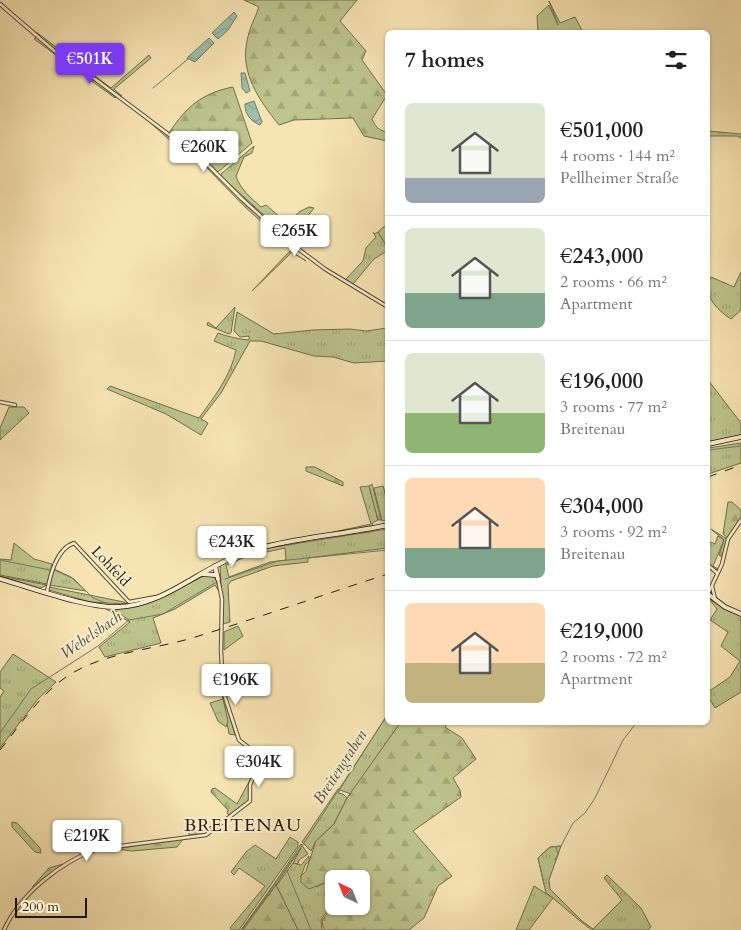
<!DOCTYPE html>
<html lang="en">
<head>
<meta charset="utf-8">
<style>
	:root { --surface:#fff; --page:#f2f2f2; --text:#202124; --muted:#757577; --line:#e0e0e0; --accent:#7c3aed }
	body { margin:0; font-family:Cardo,serif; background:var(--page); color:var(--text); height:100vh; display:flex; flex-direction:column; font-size:19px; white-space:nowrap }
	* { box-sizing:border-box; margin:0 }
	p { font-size:16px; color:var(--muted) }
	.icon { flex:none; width:28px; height:28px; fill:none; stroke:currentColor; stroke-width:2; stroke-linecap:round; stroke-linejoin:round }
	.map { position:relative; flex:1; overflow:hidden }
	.sheet { position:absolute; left:385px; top:30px; width:325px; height:695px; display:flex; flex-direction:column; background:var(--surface); border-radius:8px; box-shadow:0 1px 4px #0004 }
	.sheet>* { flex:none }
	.needle { width:32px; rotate:317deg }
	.fabs { position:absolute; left:325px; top:870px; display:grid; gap:10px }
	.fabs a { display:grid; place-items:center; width:45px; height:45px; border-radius:8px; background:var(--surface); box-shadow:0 1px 4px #0004; font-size:25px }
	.scale { position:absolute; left:15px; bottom:12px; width:72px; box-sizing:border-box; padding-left:5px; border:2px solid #251808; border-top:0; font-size:14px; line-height:18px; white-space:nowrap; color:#251808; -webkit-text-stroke:4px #faedce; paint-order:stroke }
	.price { position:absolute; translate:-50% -42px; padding:0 11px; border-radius:5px; background:#fff; color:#222; font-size:16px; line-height:32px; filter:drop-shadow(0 1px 2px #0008) }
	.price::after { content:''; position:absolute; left:50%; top:30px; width:15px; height:11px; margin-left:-8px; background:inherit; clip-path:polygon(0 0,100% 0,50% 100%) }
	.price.selected { background:var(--accent); color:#fff }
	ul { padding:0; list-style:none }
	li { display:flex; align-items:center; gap:15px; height:125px; padding:0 20px }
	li+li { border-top:1px solid var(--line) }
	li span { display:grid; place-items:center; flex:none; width:140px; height:100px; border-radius:8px; color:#555 }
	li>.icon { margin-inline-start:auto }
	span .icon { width:60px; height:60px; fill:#fffc; stroke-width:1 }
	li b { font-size:21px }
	h2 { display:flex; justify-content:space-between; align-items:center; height:60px; padding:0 20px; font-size:21px }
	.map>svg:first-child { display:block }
	.grass { fill:url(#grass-tufts); stroke:#716e4a; fill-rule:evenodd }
	.forest { fill:url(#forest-firs); stroke:#716e4a }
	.park { fill:url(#park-crowns); stroke:#716e4a }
	.garden { fill:#bdc48c; stroke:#716e4a }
	.water { fill:url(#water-waves); stroke:#6e7c68 }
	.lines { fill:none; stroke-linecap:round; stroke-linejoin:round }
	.stream { stroke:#6e7c68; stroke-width:1 }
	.street-casing { stroke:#5a4b33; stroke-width:4.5 }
	.secondary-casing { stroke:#251808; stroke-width:5.5 }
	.street { stroke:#faedce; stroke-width:2.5 }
	.secondary { stroke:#faedce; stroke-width:4 }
	.rail { stroke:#251808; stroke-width:1; stroke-dasharray:9 9; stroke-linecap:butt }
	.labels { text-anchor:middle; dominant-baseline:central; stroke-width:4; stroke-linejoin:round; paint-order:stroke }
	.street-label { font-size:15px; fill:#251808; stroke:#faedce }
	.water-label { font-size:16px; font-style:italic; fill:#4f5240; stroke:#faedce }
	.quarter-label { font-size:18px; letter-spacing:1px; fill:#251808; stroke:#faedce }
</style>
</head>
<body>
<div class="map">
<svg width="741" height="930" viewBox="0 0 741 930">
	<defs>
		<pattern id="grass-tufts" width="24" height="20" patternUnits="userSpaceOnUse" patternTransform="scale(1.25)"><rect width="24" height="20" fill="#bdc48c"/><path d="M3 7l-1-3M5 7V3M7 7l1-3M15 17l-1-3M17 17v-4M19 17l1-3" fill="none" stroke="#a2a877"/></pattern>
		<pattern id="forest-firs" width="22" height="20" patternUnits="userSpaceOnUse" patternTransform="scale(1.25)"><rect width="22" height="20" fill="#bdc48c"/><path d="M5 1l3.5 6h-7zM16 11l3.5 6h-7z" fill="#a2a877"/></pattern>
		<pattern id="park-crowns" width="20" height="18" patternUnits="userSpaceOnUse" patternTransform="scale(1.25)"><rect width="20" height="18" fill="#bdc48c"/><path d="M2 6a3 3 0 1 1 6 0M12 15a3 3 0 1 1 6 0" fill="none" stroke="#a2a877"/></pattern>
		<pattern id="water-waves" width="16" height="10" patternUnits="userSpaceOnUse" patternTransform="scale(1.25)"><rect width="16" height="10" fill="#9ebfa8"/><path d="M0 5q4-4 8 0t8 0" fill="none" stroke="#88a38f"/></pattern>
	</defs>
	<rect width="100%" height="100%" fill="#f7e4b3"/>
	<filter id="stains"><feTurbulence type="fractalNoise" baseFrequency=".004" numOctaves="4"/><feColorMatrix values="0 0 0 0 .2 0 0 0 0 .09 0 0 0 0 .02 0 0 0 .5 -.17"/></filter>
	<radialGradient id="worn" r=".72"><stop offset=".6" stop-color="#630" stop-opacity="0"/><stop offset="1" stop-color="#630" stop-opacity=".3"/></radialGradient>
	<!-- grass -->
	<g class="grass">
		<polygon points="549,1 560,23 575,17 583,32 538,32 537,16 549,5 558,25"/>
		<path d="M 36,32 L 111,88 L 149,55 L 151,58 L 114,89 L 122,96 L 120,97 C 92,75 63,56 35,34 Z"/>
		<path d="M 36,37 C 61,59 90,75 116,97 L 115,98 L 34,39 Z"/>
		<polygon points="145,118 202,162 290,245 290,247 246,208 202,163 173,143"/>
		<path d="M 254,146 L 252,153 L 244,157 L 236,176 C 240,189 251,198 261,207 L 266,205 L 288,224 L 299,212 L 309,207 L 314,208 L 292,236 L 286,235 L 222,177 L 221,174 Z"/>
		<polygon points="373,232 375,234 378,232 387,247 387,251 374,259 353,284 346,279 363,261 366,248 376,237"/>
		<polygon points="290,251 306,261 292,252 252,291"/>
		<path d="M 741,272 L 741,310 L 731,319 C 716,309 702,295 711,277 L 734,287 Z"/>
		<polygon points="235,307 231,333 229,334 207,325 208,322 216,328"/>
		<path d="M 237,312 L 274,334 L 313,330 L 350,329 L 366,331 L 387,328 L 387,361 L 354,363 L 333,357 L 314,356 L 261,341 L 250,341 L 221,393 L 201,419 L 208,423 L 201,435 L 166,414 L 107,389 L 110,386 L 199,418 C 214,397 231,376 236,350 L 214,341 L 218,333 C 229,337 238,339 249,340 L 249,336 L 240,337 L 234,331 Z"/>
		<polygon points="708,380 741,423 741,435 708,442"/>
		<polygon points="9,407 24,407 29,413 0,440 0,428"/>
		<polygon points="741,443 741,463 708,474 708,448"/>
		<polygon points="369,486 378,520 372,523 373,526 292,541 371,524 360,487"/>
		<polygon points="383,486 387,500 387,520 382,521 374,488"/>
		<path d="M 387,529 L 387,548 L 308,558 L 308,562 L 273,566 L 231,581 L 228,585 L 230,622 L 223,624 L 220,565 L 262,549 ZM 285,548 L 286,560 L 270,562 L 229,577 L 226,565 L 248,556 Z"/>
		<polygon points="718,536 724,540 713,566 718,569 715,570 708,563 708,545 711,542 715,544"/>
		<polygon points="14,543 34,559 52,564 47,584 0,575 0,559 11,560"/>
		<polygon points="54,569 71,577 86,591 49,585"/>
		<polygon points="206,575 212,575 216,580 220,593 215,585 175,609 153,618 161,643 105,657 99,647 130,622 104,608 150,602"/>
		<polygon points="0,576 47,585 40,588"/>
		<polygon points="49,587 124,602 127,604 90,602 49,590"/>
		<polygon points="709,599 741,616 741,692 715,708 708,696 708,692 730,677 740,661 721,646 728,632 710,620 717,609"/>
		<polygon points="13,654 56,682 38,699 0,748 0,697 4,691 0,688 0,672"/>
		<polygon points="387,715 388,722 400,723 351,794 340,790 338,793 343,794 347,798 334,824 316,841 311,851 302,842 338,789 340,789"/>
		<polygon points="290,837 298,842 298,846 239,930 232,930 230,928 265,886 239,868 234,875 231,872 246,852 255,845 276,859"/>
		<path d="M 561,846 L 549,880 L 550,889 L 582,921 L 593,929 L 622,900 L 604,878 L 607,875 L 641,908 L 651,927 L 648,930 C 635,930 605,930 593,930 C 586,928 557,900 546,893 L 538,858 L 550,847 Z"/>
		<path d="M 309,856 L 309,863 L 306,863 L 301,876 L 317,887 L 324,883 L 327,884 C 339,902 329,904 321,921 L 322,930 L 298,930 L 276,885 L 241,930 L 274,884 L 277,885 L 293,863 L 301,865 Z"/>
		<polygon points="534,886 553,898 529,930 516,930"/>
	</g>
	<!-- forest -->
	<g class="forest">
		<path d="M 244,0 L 357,0 L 340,21 L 366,51 L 362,60 L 387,95 L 372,119 C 375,126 379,131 387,132 L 387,141 L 364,136 L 353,118 L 294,120 L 279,125 C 259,100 240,73 247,41 C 249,29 255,18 259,7 Z"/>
		<path d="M 233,87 L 252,143 L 218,172 L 169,133 C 186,107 202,93 233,87 Z"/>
		<polygon points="708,131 741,134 741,138 737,136 708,136"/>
		<polygon points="306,467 315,467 343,482 343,486 306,471"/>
		<polygon points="372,484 381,520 378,520 369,486"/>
		<polygon points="728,502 732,502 741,510 741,518 728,538 723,534"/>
		<polygon points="711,529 727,539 722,557 719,555 724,540"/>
		<polygon points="221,688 222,689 235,735 229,734"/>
		<polygon points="400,723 448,723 445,727 462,738 476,759 453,778 460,790 461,797 413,831 452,876 438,886 424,918 409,930 324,930 322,921 334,903 334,906 361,906 361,879 334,879 334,891 329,884 324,883 309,889 301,882 301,876 306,871 316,841 334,824 347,798"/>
		<polygon points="251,778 249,800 230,816 227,813 228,810 211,792 212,789 215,788 237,804"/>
		<polygon points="221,820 223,822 205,834 189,835 189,831 208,828"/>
		<polygon points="12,822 17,823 40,848 41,853 35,852 12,827"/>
		<polygon points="184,838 177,847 132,851 116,849"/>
		<polygon points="301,844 308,854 299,860 298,864 293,863 301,848 276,885 298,930 243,930 276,885 274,884"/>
		<polygon points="63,864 63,866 33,889 33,886 49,868"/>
	</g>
	<!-- park -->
	<polygon class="park" points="223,699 228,721 226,727 218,721 210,703"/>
	<!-- garden -->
	<g class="garden">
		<polygon points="386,225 388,226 387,247 378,232"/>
		<polygon points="238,626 243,636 224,650 224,632"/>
	</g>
	<!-- water -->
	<g class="water">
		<polygon points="234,12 237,16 228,30 218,39 212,33"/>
		<polygon points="209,38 214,43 195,62 187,58"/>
		<polygon points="241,73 245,73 250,91 246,93 242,88"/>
		<path d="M 254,101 L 262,122 L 260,125 C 251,121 245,115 245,104 Z"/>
	</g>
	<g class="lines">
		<!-- stream -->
		<g class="stream">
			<polyline points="153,88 188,59"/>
			<polyline points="708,450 741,446"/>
			<polyline points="0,560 50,570"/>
			<polyline points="54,570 74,579 93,598 111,605"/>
			<polyline points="225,579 278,561 388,550"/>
			<polyline points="708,606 709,604"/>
			<polyline points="113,609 129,620"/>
			<polyline points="0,733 31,689 98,646 129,620 163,614 215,583"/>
			<polyline points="555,860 558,854 556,847"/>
			<polyline points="286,868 311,930"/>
			<polyline points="544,884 538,858 550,847 561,846 573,823 585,813 595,798 623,740 637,722"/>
			<polyline points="242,930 304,843 388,714"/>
		</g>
		<defs>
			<g id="street">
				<polyline points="0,4 65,60 95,79 204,161 242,199 293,245 325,269 388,307"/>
				<polyline points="0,402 15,405"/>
				<polyline points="708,565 717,573"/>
				<polyline points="712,586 715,599"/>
				<path d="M 47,592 C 50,576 56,549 74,543 L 129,602 L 156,597"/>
				<polyline points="708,594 722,564 728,539 741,520"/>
				<path d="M 4,930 C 20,894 61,862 97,849 L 206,835 L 250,801 L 250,785 L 261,757 L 239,740 L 223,691 L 221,650 L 222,599 L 218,579"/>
			</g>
			<g id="secondary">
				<polyline points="708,444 741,437"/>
				<polyline points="215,566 218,579"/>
				<polyline points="203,574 215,575"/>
				<path d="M 0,579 C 33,588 86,608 118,607 C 166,605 201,567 246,552 C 291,538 341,535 388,525"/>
				<polyline points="708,594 725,607 741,614"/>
			</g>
		</defs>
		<!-- street casing -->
		<use href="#street" class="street-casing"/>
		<!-- secondary casing -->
		<use href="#secondary" class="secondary-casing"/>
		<!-- street -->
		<use href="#street" class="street"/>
		<!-- secondary -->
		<use href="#secondary" class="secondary"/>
		<!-- rail -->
		<g class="rail">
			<polyline points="708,477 741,465"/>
			<path d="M 0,750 C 21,724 40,694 69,675 C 106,652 152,650 192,638 C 258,618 322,595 388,574"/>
		</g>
	</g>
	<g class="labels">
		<!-- street labels -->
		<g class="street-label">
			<text transform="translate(111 566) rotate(47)">Lohfeld</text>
		</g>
		<!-- water labels -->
		<g class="water-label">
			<text transform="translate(91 635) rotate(-35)">Webelsbach</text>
			<text transform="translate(340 767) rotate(-57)">Breitengraben</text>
		</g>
		<!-- quarter labels -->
		<g class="quarter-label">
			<text x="243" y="825">BREITENAU</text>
		</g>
	</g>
	<rect width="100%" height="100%" filter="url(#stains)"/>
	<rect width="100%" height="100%" fill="url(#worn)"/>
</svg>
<div class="fabs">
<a><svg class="needle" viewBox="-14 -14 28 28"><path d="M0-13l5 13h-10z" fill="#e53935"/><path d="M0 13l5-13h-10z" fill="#757577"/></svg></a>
</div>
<div class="scale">200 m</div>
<b class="price selected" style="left:90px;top:85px">€501K</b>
<b class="price" style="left:204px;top:173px">€260K</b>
<b class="price" style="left:295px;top:257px">€265K</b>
<b class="price" style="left:232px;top:568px">€243K</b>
<b class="price" style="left:236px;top:706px">€196K</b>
<b class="price" style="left:259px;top:788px">€304K</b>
<b class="price" style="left:87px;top:862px">€219K</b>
<section class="sheet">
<h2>7 homes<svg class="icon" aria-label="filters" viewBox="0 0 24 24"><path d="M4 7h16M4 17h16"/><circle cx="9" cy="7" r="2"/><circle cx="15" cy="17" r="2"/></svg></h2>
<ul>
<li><span style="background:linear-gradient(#dfe7d0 75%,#9aa5b1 0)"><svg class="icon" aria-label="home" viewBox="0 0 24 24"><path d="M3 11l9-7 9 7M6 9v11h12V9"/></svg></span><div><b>€501,000</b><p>4 rooms · 144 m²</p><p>Pellheimer Straße</p></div></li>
<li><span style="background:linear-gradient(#dfe7d0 65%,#7fa58c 0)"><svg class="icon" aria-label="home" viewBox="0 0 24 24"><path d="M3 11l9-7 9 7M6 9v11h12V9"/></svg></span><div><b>€243,000</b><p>2 rooms · 66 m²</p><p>Apartment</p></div></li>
<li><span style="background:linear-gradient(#dfe7d0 60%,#8fb573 0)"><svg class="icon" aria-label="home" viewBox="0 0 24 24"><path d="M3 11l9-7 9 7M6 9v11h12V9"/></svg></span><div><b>€196,000</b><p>3 rooms · 77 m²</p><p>Breitenau</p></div></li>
<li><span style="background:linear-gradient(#ffd9b3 70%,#7fa58c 0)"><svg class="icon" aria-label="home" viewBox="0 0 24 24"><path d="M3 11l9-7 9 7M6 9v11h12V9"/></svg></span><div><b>€304,000</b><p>3 rooms · 92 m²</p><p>Breitenau</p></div></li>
<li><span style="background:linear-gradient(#ffd9b3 60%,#c2b280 0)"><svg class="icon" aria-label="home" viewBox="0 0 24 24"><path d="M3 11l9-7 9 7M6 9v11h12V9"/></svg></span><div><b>€219,000</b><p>2 rooms · 72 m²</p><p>Apartment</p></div></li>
</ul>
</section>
</div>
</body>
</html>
